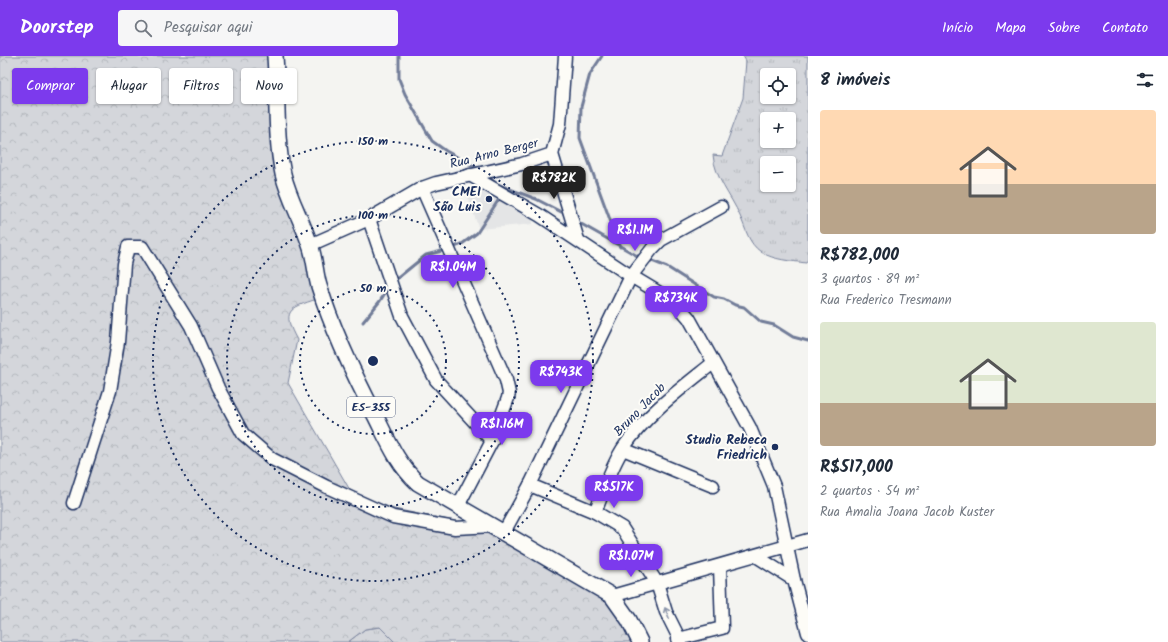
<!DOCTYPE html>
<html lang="pt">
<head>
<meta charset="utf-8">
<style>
	:root { --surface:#fff; --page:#f6f6f7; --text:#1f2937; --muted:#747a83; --accent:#7c3aed }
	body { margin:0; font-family:Kalam,sans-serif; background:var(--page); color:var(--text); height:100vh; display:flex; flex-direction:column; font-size:15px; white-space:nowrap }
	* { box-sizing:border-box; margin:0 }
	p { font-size:13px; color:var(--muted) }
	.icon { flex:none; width:22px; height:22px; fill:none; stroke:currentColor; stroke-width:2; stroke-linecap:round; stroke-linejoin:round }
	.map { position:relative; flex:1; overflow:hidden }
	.details { display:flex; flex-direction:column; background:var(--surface); width:360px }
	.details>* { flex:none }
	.hud { position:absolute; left:12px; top:12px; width:380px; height:36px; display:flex; gap:8px }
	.buttons { position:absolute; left:760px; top:12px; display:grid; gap:8px }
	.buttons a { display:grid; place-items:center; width:36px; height:36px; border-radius:4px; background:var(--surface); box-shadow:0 1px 3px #0004; font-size:20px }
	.price { position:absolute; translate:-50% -34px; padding:0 9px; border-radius:8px; background:var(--accent); color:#fff; font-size:13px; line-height:26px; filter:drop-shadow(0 1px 2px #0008) }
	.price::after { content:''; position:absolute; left:50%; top:24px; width:12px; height:9px; margin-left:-6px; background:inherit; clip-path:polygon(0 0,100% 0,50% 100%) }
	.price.current { background:#222; color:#fff }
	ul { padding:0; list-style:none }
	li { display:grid; align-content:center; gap:8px; height:212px; padding:0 12px }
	li span { display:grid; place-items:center; height:124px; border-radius:4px; color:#555 }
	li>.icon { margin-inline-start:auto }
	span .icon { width:72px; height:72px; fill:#fffc; stroke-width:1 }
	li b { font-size:17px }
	h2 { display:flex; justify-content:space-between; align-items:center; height:48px; padding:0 12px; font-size:17px }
	.pill { padding:0 14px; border-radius:4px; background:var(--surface); box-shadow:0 1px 3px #0004; font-size:14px; line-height:36px }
	.pill.current { background:var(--accent); color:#fff }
	header { display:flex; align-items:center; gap:24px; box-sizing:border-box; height:56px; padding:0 20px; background:var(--accent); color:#fff }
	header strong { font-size:19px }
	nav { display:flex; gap:22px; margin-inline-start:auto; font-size:14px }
	.search { width:280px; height:36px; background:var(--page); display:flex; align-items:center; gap:10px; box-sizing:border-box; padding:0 14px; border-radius:4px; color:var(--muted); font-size:15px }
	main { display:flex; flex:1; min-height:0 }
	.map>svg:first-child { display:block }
	.built { fill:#e4e5e6 }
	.grass { fill:url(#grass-tufts); stroke:#78829c; fill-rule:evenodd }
	.forest { fill:url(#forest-crowns); stroke:#78829c }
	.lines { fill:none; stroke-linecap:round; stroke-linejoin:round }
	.stream { stroke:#717c98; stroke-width:3 }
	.minor-casing { stroke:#1b2f5e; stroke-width:15 }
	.major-casing { stroke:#1b2f5e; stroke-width:18 }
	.minor { stroke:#fdfcf7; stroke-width:12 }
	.major { stroke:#fdfcf7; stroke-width:15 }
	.oneway { stroke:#8c96aa }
	.ring { fill:none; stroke:#1b2f5e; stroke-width:2; stroke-dasharray:2 4 }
	.poi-dot { fill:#1b2f5e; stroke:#fdfcf7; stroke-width:1.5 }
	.labels { text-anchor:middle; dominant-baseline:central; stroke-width:4; stroke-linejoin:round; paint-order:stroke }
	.shield { fill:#fdfcf7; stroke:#5f6c8c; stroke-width:1 }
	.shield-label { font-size:12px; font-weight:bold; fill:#1b2f5e }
	.street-label { font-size:13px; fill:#1b2f5e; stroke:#fdfcf7 }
	.poi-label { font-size:13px; font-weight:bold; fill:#1b2f5e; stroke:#fdfcf7; text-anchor:end }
	.centre { fill:#1b2f5e; stroke:#fdfcf7; stroke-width:2 }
	.ring-label { font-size:12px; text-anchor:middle; font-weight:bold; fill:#1b2f5e; stroke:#fdfcf7; stroke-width:4; stroke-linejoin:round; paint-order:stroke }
</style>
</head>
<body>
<header>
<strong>Doorstep</strong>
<div class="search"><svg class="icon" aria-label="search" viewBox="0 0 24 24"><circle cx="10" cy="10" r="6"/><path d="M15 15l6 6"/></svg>Pesquisar aqui</div>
<nav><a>Início</a><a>Mapa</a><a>Sobre</a><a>Contato</a></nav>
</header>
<main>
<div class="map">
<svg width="808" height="586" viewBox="0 0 808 586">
	<defs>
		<pattern id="grass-tufts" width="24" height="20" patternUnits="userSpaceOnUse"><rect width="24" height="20" fill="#d4d6db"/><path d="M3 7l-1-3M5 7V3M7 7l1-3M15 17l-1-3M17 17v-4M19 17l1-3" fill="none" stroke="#b5b8be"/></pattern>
		<pattern id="forest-crowns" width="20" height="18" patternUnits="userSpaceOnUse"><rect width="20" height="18" fill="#d4d6db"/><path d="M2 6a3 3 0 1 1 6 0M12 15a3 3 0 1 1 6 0" fill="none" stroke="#b5b8be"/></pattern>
	</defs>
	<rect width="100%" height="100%" fill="#f4f4f1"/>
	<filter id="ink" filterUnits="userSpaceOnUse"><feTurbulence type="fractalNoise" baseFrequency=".025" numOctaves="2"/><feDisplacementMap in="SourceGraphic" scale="8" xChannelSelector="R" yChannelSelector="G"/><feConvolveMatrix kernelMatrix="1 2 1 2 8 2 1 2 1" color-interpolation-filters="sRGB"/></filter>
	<g filter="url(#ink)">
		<!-- built -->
		<polygon class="built" points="479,129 532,154 533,168 479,173 465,133"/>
		<!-- grass -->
		<g class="grass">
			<path d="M 743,0 L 808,0 L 808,203 L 806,207 C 792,205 773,204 761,196 C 748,187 746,173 740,160 C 731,139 715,123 713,99 L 722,100 L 743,42 L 746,5 ZM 767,19 L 789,19 L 789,41 L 767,41 ZM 767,63 L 789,63 L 789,85 L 767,85 ZM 767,107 L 789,107 L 789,129 L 767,129 Z"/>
			<polygon points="380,571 395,586 348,586 365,573"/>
		</g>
		<!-- forest -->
		<path class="forest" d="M 0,0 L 267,0 L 277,104 L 301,166 L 317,243 C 289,252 281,255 297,284 L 288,327 L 354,441 L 368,443 L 394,453 L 464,467 L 484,476 L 520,487 L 603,536 L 638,586 L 395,586 L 380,571 L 365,573 L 348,586 L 0,586 Z"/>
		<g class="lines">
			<!-- stream -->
			<g class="stream">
				<polyline points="399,0 399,23 405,38 432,85 446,95 481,114"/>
				<polyline points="602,0 590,18 581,51 580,82 620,191"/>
				<polyline points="487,119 497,128 536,143 567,159"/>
				<polyline points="576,165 641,202"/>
				<polyline points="452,192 462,188 477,177 501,140"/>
				<polyline points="647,203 667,211 714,241 724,243 735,249 744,251 761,266 774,269 793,281 808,285"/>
				<polyline points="394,225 426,199 446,194"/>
				<polyline points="363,266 380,245 389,231"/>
			</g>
			<defs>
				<g id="minor">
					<polyline points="552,98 578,184"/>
					<polyline points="470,119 539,159 631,220 676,247 689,262 750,372 774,430 794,524 808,577"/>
					<polyline points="422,132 506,324 509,337 508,342 492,385 458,450"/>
					<polyline points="369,163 402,260 436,324 492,385"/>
					<polyline points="310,189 369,163 422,132 436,127 522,108 552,98 560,68 565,0"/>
					<polyline points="623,393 713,430"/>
					<polyline points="530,429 595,456 622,472 657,527 666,556 681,586"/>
					<polyline points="74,447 110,335 118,286 124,208 128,191 142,191 191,270 218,332 243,378 272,403 327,431 393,461 455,472 494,470"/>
					<path d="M 595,456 C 604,435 611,410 624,391 C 646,358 682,332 713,307"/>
					<polyline points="504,476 530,429 631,220 652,193 661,184 721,151"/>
					<polyline points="756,500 794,524"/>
					<polyline points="612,540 808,484"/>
					<polyline points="678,583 722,572 720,510"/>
				</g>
				<path id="major" d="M 275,0 C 278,39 275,80 283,118 C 289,143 302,164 310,189 C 315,202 315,217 319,230 C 333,275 354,319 376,361 C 388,385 398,409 418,427 L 612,540 L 629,564 L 640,586"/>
			</defs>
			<!-- minor casing -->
			<use href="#minor" class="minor-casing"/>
			<!-- major casing -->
			<use href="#major" class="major-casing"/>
			<!-- minor -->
			<use href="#minor" class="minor"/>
			<!-- major -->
			<use href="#major" class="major"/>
		</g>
		<!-- one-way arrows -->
		<defs><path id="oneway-shaft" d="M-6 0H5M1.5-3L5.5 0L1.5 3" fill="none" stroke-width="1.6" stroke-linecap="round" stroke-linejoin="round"/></defs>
		<use class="oneway" href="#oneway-shaft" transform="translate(667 557) rotate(-112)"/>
	</g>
	<!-- distance rings -->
	<g class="ring">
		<circle cx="373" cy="305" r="73"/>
		<circle cx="373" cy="305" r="146"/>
		<circle cx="373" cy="305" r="220"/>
	</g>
	<!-- markers -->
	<g class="poi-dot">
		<circle cx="489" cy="143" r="4"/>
		<circle cx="775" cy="391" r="4"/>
	</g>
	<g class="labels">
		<!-- shield labels -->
		<rect class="shield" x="347" y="341" width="48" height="20" rx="3"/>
		<g class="shield-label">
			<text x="371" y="351">ES-355</text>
		</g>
		<!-- street labels -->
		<g class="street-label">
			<text transform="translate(494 98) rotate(-14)">Rua Arno Berger</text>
			<text transform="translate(640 354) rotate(-46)">Bruno Jacob</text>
		</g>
		<!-- poi labels -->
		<g class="poi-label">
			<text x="481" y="136">CMEI<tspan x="481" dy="15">São Luis</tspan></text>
			<text x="767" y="384">Studio Rebeca<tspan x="767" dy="15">Friedrich</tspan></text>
		</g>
	</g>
	<circle cx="373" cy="305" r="6" class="centre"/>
	<g class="ring-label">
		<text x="373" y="89">150 m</text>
		<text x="373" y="163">100 m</text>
		<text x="373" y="236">50 m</text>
	</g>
</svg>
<div class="buttons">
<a><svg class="icon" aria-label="locate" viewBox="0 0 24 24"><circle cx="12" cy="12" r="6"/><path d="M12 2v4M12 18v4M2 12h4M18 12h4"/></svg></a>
<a>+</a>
<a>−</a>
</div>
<b class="price current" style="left:554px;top:144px">R$782K</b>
<b class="price" style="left:635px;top:196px">R$1.1M</b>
<b class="price" style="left:453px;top:233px">R$1.04M</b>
<b class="price" style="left:676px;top:264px">R$734K</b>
<b class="price" style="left:561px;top:338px">R$743K</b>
<b class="price" style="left:502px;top:390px">R$1.16M</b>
<b class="price" style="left:614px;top:453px">R$517K</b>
<b class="price" style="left:631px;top:522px">R$1.07M</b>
<div class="hud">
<a class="pill current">Comprar</a>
<a class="pill">Alugar</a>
<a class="pill">Filtros</a>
<a class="pill">Novo</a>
</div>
</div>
<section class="details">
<h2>8 imóveis<svg class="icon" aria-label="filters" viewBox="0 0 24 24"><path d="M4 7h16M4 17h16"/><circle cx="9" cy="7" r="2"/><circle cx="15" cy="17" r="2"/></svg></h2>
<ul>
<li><span style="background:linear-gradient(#ffd9b3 60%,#b9a48a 0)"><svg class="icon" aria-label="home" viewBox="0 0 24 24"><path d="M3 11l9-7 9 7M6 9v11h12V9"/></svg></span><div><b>R$782,000</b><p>3 quartos · 89 m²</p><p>Rua Frederico Tresmann</p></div></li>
<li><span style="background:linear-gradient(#dfe7d0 65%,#b9a48a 0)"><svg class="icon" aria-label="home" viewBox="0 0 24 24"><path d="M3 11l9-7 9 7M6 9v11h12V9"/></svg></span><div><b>R$517,000</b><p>2 quartos · 54 m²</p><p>Rua Amalia Joana Jacob Kuster</p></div></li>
</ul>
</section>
</main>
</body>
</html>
